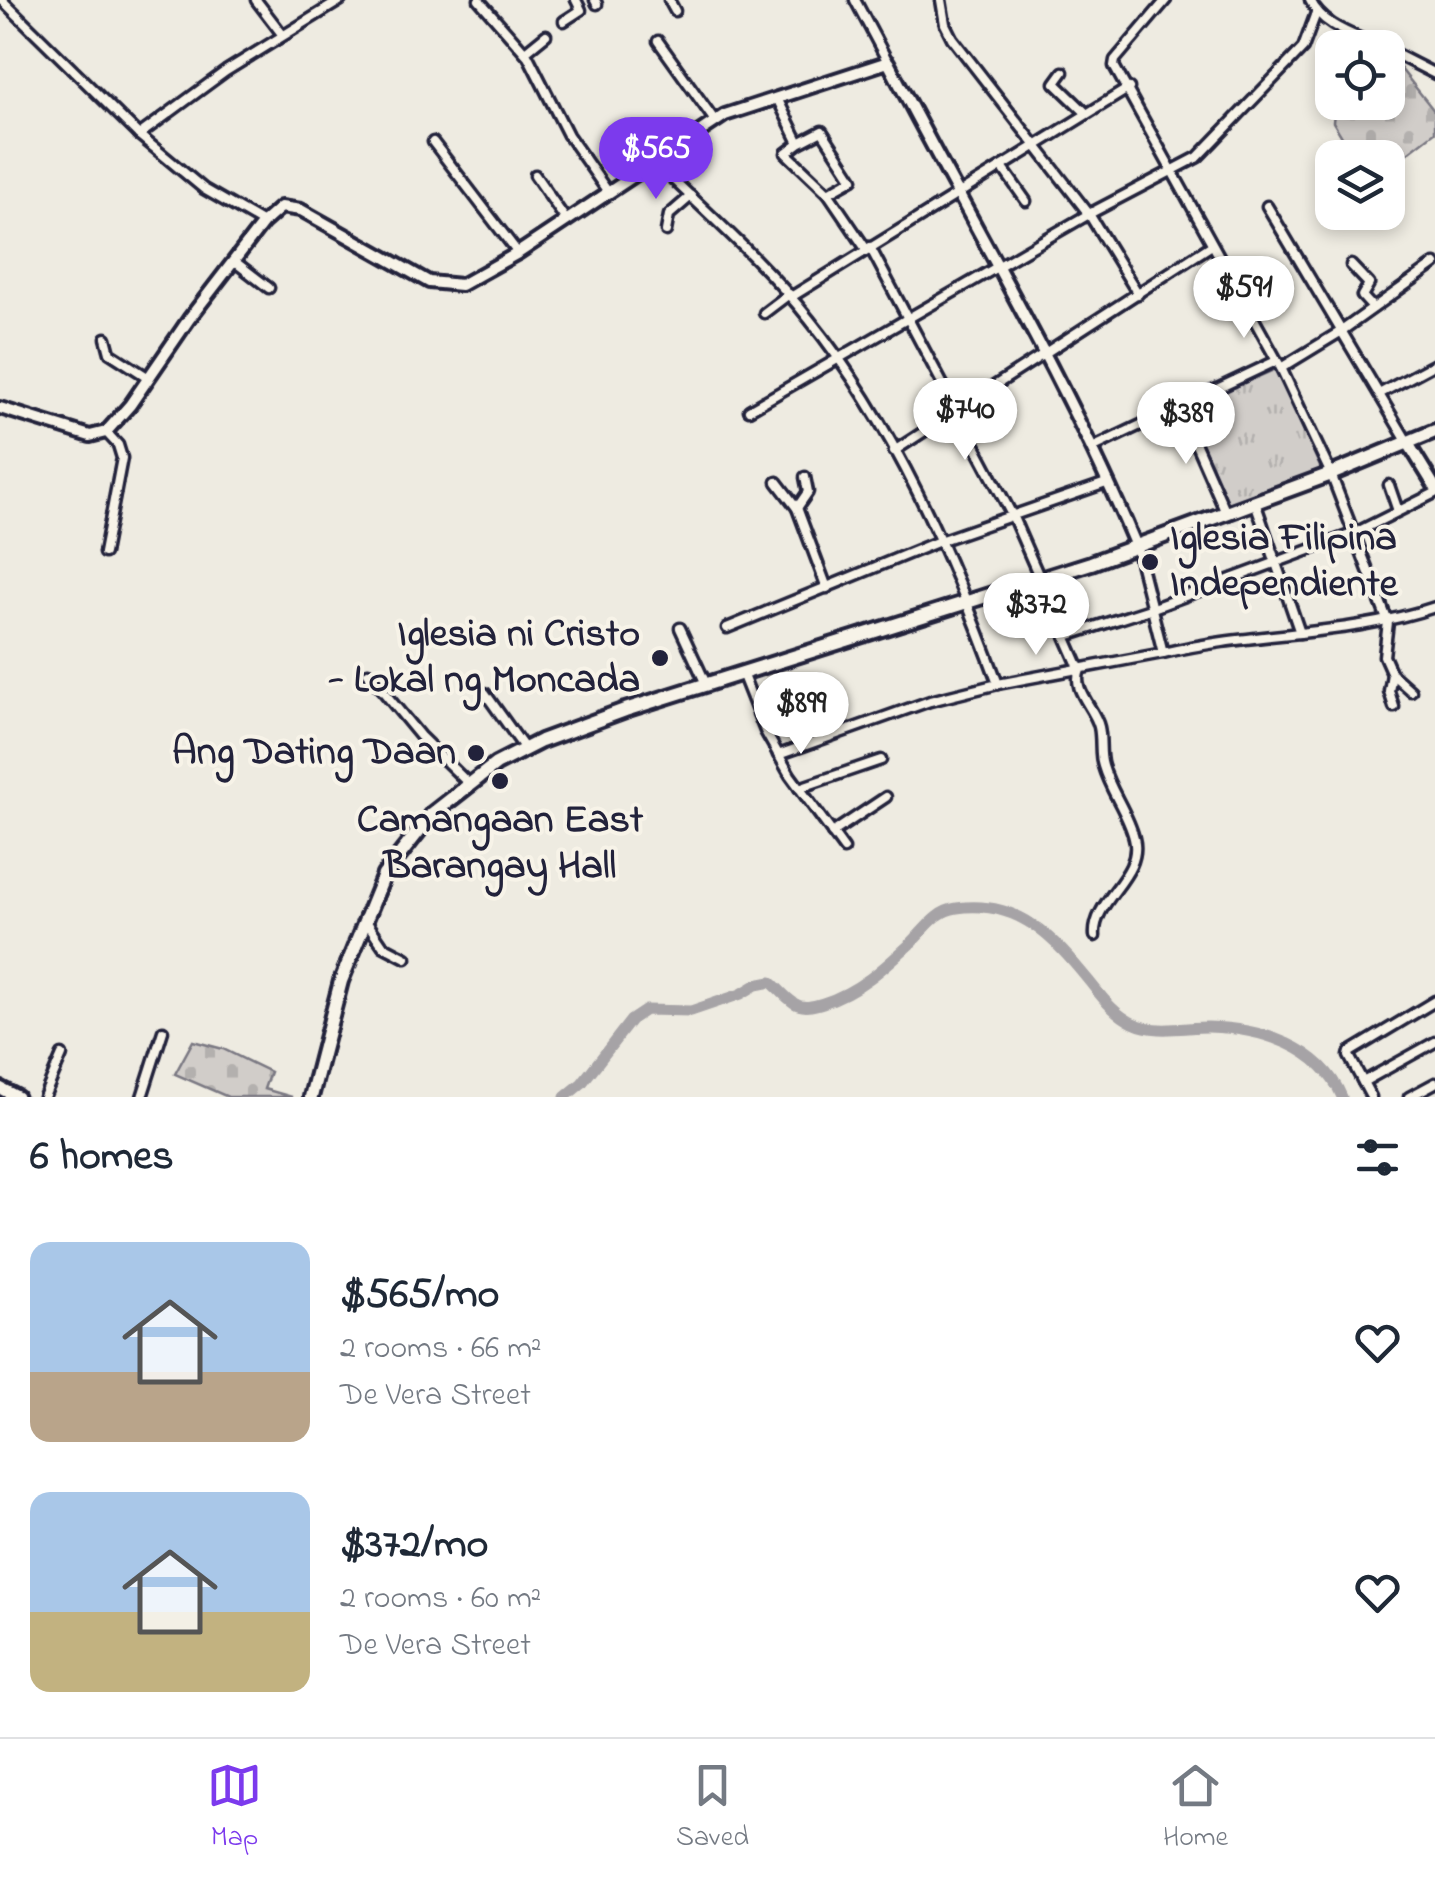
<!DOCTYPE html>
<html lang="en">
<head>
<meta charset="utf-8">
<style>
	:root { --surface:#fff; --page:#f2f2f3; --text:#1f2937; --muted:#747a83; --line:#e0e1e3; --accent:#7c3aed }
	body { margin:0; font-family:"Indie Flower",sans-serif; background:var(--page); color:var(--text); height:100vh; display:flex; flex-direction:column; font-size:38px; white-space:nowrap }
	* { box-sizing:border-box; margin:0 }
	p { font-size:32px; color:var(--muted) }
	.icon { flex:none; width:55px; height:55px; fill:none; stroke:currentColor; stroke-width:2; stroke-linecap:round; stroke-linejoin:round }
	.map { position:relative; height:1097px; overflow:hidden }
	.sheet { display:flex; flex-direction:column; background:var(--surface); flex:1 }
	.sheet>* { flex:none }
	.controls { position:absolute; left:1315px; top:30px; display:grid; gap:20px }
	.controls a { display:grid; place-items:center; width:90px; height:90px; border-radius:20px; background:var(--surface); box-shadow:0 5px 15px #0003; font-size:50px }
	.price { position:absolute; translate:-50% -85px; padding:0 22px; border-radius:35px; background:#fff; color:#222; font-size:32px; line-height:65px; filter:drop-shadow(0 2px 5px #0008) }
	.price::after { content:''; position:absolute; left:50%; top:60px; width:30px; height:22px; margin-left:-15px; background:inherit; clip-path:polygon(0 0,100% 0,50% 100%) }
	.price.on { background:var(--accent); color:#fff }
	ul { padding:0; list-style:none }
	li { display:flex; align-items:center; gap:30px; height:250px; padding:0 30px }
	li span { display:grid; place-items:center; flex:none; width:280px; height:200px; border-radius:20px; color:#555 }
	li>.icon { margin-inline-start:auto }
	span .icon { width:120px; height:120px; fill:#fffc; stroke-width:1 }
	li b { font-size:42px }
	h2 { display:flex; justify-content:space-between; align-items:center; height:120px; padding:0 30px; font-size:42px }
	.tabs { display:flex; justify-content:space-around; align-items:center; height:140px; border-top:2px solid var(--line); background:var(--surface); font-size:28px; color:var(--muted) }
	.tabs a { display:grid; justify-items:center; gap:5px }
	.tabs .on { color:var(--accent) }
	.map>svg:first-child { display:block }
	.cemetery { fill:url(#cemetery-stones); stroke:#7a7882; stroke-width:2.5 }
	.park { fill:url(#park-tufts); stroke:#7a7882; stroke-width:2.5 }
	.lines { fill:none; stroke-linecap:round; stroke-linejoin:round }
	.river { stroke:#a6a3a6; stroke-width:11 }
	.minor-casing { stroke:#22223b; stroke-width:15 }
	.tertiary-casing { stroke:#22223b; stroke-width:18 }
	.secondary-casing { stroke:#22223b; stroke-width:19 }
	.trunk-casing { stroke:#22223b; stroke-width:20 }
	.minor { stroke:#f7f3e8; stroke-width:8 }
	.tertiary { stroke:#f7f3e8; stroke-width:10 }
	.secondary { stroke:#f7f3e8; stroke-width:11 }
	.trunk { stroke:#f7f3e8; stroke-width:12 }
	.poi-dot { fill:#22223b; stroke:#f7f3e8; stroke-width:4 }
	.labels { text-anchor:middle; dominant-baseline:central; stroke-width:8; stroke-linejoin:round; paint-order:stroke }
	.poi-label { font-size:40px; font-weight:bold; fill:#22223b; stroke:#f7f3e8; text-anchor:end }
</style>
</head>
<body>
<div class="map">
<svg width="1435" height="1097" viewBox="0 0 1435 1097">
	<defs>
		<pattern id="cemetery-stones" width="16" height="16" patternUnits="userSpaceOnUse" patternTransform="scale(2.5)"><rect width="16" height="16" fill="#d1cdc9"/><path d="M2 7V4a2 2 0 0 1 4 0v3zM10 15v-3a2 2 0 0 1 4 0v3z" fill="#b3b0ae"/></pattern>
		<pattern id="park-tufts" width="24" height="20" patternUnits="userSpaceOnUse" patternTransform="scale(2.5)"><rect width="24" height="20" fill="#d1cdc9"/><path d="M3 7l-1-3M5 7V3M7 7l1-3M15 17l-1-3M17 17v-4M19 17l1-3" fill="none" stroke="#b3b0ae"/></pattern>
	</defs>
	<rect width="100%" height="100%" fill="#eeebe1"/>
	<filter id="ink" filterUnits="userSpaceOnUse"><feTurbulence type="fractalNoise" baseFrequency=".01" numOctaves="2"/><feDisplacementMap in="SourceGraphic" scale="20" xChannelSelector="R" yChannelSelector="G"/><feConvolveMatrix kernelMatrix="1 2 1 2 8 2 1 2 1" color-interpolation-filters="sRGB"/></filter>
	<g filter="url(#ink)">
		<!-- cemetery -->
		<g class="cemetery">
			<polygon points="1393,59 1435,112 1435,132 1388,168 1388,158 1354,157 1333,122 1335,103 1388,102 1388,62"/>
			<polygon points="193,1041 223,1049 270,1072 264,1089 292,1097 228,1097 175,1074"/>
		</g>
		<!-- park -->
		<polygon class="park" points="1276,369 1321,469 1227,506 1187,408"/>
		<g class="lines">
			<!-- river -->
			<path class="river" d="M 565,1097 L 582,1083 L 631,1020 L 646,1010 L 691,1011 L 741,994 L 756,985 L 771,982 C 778,988 786,998 794,1003 C 803,1009 813,1006 823,1003 C 858,992 884,968 910,944 C 925,930 935,911 957,908 C 1019,899 1054,938 1089,981 C 1102,997 1114,1014 1133,1023 C 1156,1034 1184,1027 1208,1027 C 1260,1028 1321,1046 1342,1097"/>
			<defs>
				<g id="minor">
					<polyline points="2,0 139,135"/>
					<polyline points="256,0 282,34"/>
					<polyline points="479,0 528,56 568,135 608,192"/>
					<polyline points="595,0 597,4"/>
					<polyline points="669,0 675,11"/>
					<polyline points="855,0 888,62"/>
					<polyline points="941,0 945,24 952,38 1089,214 1138,294"/>
					<polyline points="1166,0 1115,60 1114,66 1281,368 1331,474 1388,622 1384,656 1392,674 1389,691 1394,707"/>
					<path d="M 1310,0 C 1323,28 1356,35 1382,48"/>
					<polyline points="564,21 581,10 576,0"/>
					<polyline points="658,41 715,121"/>
					<polyline points="1388,50 1435,74"/>
					<polyline points="525,52 546,35"/>
					<polyline points="1063,72 1055,83 1086,113"/>
					<polyline points="777,98 799,143 822,131 853,179 828,193 786,153 799,143"/>
					<polyline points="433,142 518,253"/>
					<path d="M 654,161 C 706,212 764,262 809,319 C 894,424 952,558 998,684"/>
					<polyline points="1002,167 1026,201"/>
					<polyline points="535,175 566,220"/>
					<polyline points="828,193 866,249"/>
					<polyline points="1267,206 1408,443"/>
					<polyline points="263,223 204,189 139,135 226,71 341,0"/>
					<polyline points="666,231 669,215 691,196"/>
					<path d="M 870,247 L 1012,515 L 1080,670 C 1071,690 1095,708 1099,727 C 1102,740 1099,754 1103,766 C 1110,791 1128,813 1134,838 C 1144,876 1092,900 1095,936"/>
					<polyline points="234,261 269,288"/>
					<polyline points="1351,265 1369,284 1362,296 1373,308"/>
					<polyline points="791,297 1129,88"/>
					<polyline points="764,313 789,294"/>
					<polyline points="106,338 110,353 149,378"/>
					<polyline points="1281,368 1340,332 1435,264"/>
					<polyline points="1379,394 1435,364"/>
					<polyline points="1179,406 1226,513"/>
					<polyline points="749,410 1089,214 1198,157 1303,48 1316,13"/>
					<polyline points="1092,448 1276,361"/>
					<polyline points="894,451 1212,245"/>
					<polyline points="777,482 797,508 827,588"/>
					<polyline points="1389,485 1398,511"/>
					<polyline points="1255,502 1300,633"/>
					<polyline points="797,508 808,492 805,477"/>
					<polyline points="104,553 122,458 118,445 106,432"/>
					<polyline points="680,628 706,684"/>
					<polyline points="727,628 942,540 1109,482"/>
					<polyline points="1066,636 1153,608 1355,533 1435,493"/>
					<path d="M 1163,653 C 1254,631 1347,637 1435,607"/>
					<polyline points="368,673 420,736 468,783"/>
					<polyline points="742,673 765,731 790,775 844,849"/>
					<polyline points="1392,674 1411,691"/>
					<polyline points="485,693 525,749"/>
					<polyline points="778,755 930,701 998,684 1163,653 1136,546"/>
					<polyline points="799,788 881,760"/>
					<polyline points="832,833 886,797"/>
					<polyline points="364,918 383,946 406,958"/>
					<polyline points="1363,1082 1435,1042"/>
					<polyline points="44,1097 62,1055"/>
					<polyline points="142,1097 163,1031"/>
					<polyline points="1371,1097 1349,1056 1350,1052 1435,1001"/>
					<polyline points="1409,1097 1435,1083"/>
				</g>
				<g id="tertiary">
					<path d="M 0,408 L 90,436 L 106,432 L 130,405 L 189,319 L 263,223 L 281,207 L 301,210 L 429,282 L 461,285 L 518,253 L 725,115 L 888,62 C 971,223 1066,379 1136,546"/>
					<polyline points="1408,443 1435,487"/>
				</g>
				<polyline id="secondary" points="0,1088 17,1097"/>
				<polyline id="trunk" points="311,1097 341,981 384,875 432,814 496,764 541,741 625,710 1091,563 1331,474 1435,431"/>
			</defs>
			<!-- minor casing -->
			<use href="#minor" class="minor-casing"/>
			<!-- tertiary casing -->
			<use href="#tertiary" class="tertiary-casing"/>
			<!-- secondary casing -->
			<use href="#secondary" class="secondary-casing"/>
			<!-- trunk casing -->
			<use href="#trunk" class="trunk-casing"/>
			<!-- minor -->
			<use href="#minor" class="minor"/>
			<!-- tertiary -->
			<use href="#tertiary" class="tertiary"/>
			<!-- secondary -->
			<use href="#secondary" class="secondary"/>
			<!-- trunk -->
			<use href="#trunk" class="trunk"/>
		</g>
	</g>
	<!-- markers -->
	<g class="poi-dot">
		<circle cx="1150" cy="562" r="10"/>
		<circle cx="660" cy="658" r="10"/>
		<circle cx="476" cy="753" r="10"/>
		<circle cx="500" cy="781" r="10"/>
	</g>
	<g class="labels">
		<!-- poi labels -->
		<g class="poi-label">
			<text x="1170" y="539" text-anchor="start">Iglesia Filipina<tspan x="1170" dy="46">Independiente</tspan></text>
			<text x="640" y="635">Iglesia ni Cristo<tspan x="640" dy="46">- Lokal ng Moncada</tspan></text>
			<text x="456" y="753">Ang Dating Daan</text>
			<text x="500" y="821" text-anchor="middle">Camangaan East<tspan x="500" dy="46">Barangay Hall</tspan></text>
		</g>
	</g>
</svg>
<div class="controls">
<a><svg class="icon" aria-label="locate" viewBox="0 0 24 24"><circle cx="12" cy="12" r="6"/><path d="M12 2v4M12 18v4M2 12h4M18 12h4"/></svg></a>
<a><svg class="icon" aria-label="layers" viewBox="0 0 24 24"><path d="M12 4l9 5-9 5-9-5zM3 14l9 5 9-5"/></svg></a>
</div>
<b class="price on" style="left:656px;top:202px">$565</b>
<b class="price" style="left:1244px;top:341px">$591</b>
<b class="price" style="left:965px;top:463px">$740</b>
<b class="price" style="left:1186px;top:467px">$389</b>
<b class="price" style="left:1036px;top:658px">$372</b>
<b class="price" style="left:801px;top:757px">$899</b>
</div>
<section class="sheet">
<h2>6 homes<svg class="icon" aria-label="filters" viewBox="0 0 24 24"><path d="M4 7h16M4 17h16"/><circle cx="9" cy="7" r="2"/><circle cx="15" cy="17" r="2"/></svg></h2>
<ul>
<li><span style="background:linear-gradient(#a9c7e8 65%,#b9a48a 0)"><svg class="icon" aria-label="home" viewBox="0 0 24 24"><path d="M3 11l9-7 9 7M6 9v11h12V9"/></svg></span><div><b>$565/mo</b><p>2 rooms · 66 m²</p><p>De Vera Street</p></div><svg class="icon" aria-label="heart" viewBox="0 0 24 24"><path d="M12 20l-8-8c-3-5 5-10 8-4 3-6 11-1 8 4z"/></svg></li>
<li><span style="background:linear-gradient(#a9c7e8 60%,#c2b280 0)"><svg class="icon" aria-label="home" viewBox="0 0 24 24"><path d="M3 11l9-7 9 7M6 9v11h12V9"/></svg></span><div><b>$372/mo</b><p>2 rooms · 60 m²</p><p>De Vera Street</p></div><svg class="icon" aria-label="heart" viewBox="0 0 24 24"><path d="M12 20l-8-8c-3-5 5-10 8-4 3-6 11-1 8 4z"/></svg></li>
</ul>
</section>
<nav class="tabs">
<a class="on"><svg class="icon" aria-label="map" viewBox="0 0 24 24"><path d="M3 6l6-2 6 2 6-2v14l-6 2-6-2-6 2zM9 4v14M15 6v14"/></svg>Map</a>
<a><svg class="icon" aria-label="saved" viewBox="0 0 24 24"><path d="M7 4h10v16l-5-4-5 4z"/></svg>Saved</a>
<a><svg class="icon" aria-label="home" viewBox="0 0 24 24"><path d="M3 11l9-7 9 7M6 9v11h12V9"/></svg>Home</a>
</nav>
</body>
</html>
